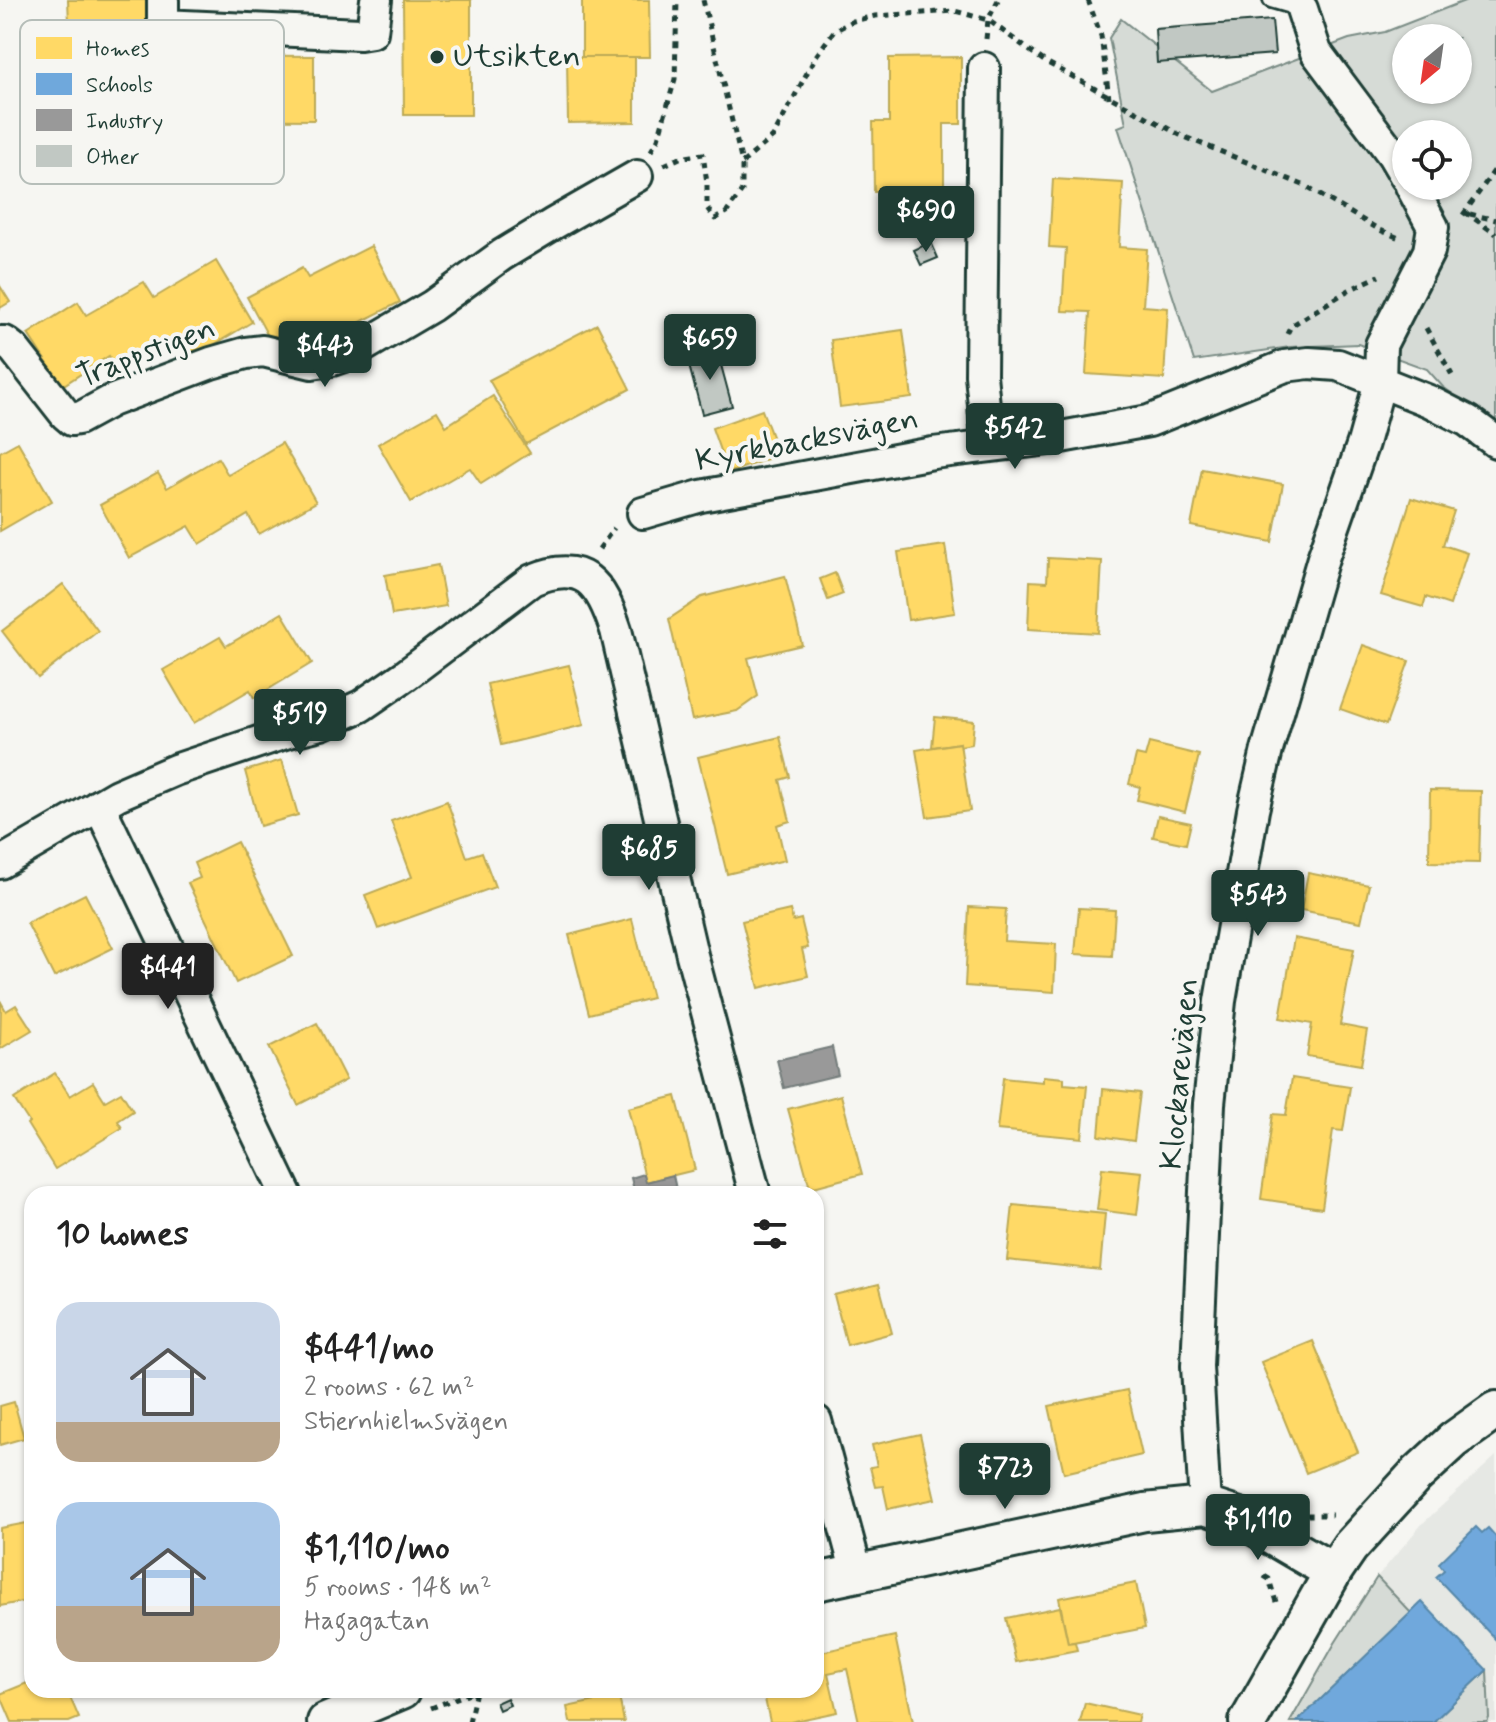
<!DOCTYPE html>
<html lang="en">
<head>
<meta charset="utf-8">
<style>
	:root { --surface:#fff; --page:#f2f2f2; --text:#222; --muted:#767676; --accent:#1f3d34 }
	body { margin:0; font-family:Mynerve,sans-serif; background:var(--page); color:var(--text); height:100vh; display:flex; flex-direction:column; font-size:30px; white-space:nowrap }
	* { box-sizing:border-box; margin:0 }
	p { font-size:26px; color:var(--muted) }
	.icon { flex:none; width:44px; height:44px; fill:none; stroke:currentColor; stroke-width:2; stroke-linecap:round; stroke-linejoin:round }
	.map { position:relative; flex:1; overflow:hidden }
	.drawer { position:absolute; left:24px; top:1186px; width:800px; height:512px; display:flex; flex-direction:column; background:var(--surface); border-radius:24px; box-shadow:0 2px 6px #0004 }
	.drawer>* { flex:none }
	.needle { width:52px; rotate:209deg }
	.fabs { position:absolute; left:1392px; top:24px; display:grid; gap:16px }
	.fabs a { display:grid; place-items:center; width:80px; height:80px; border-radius:50%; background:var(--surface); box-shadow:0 2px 6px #0004; font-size:40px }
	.price { position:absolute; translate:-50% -68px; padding:0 18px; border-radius:8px; background:var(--accent); color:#fff; font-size:26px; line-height:52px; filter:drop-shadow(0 2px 4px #0008) }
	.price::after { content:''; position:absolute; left:50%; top:48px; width:24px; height:18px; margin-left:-12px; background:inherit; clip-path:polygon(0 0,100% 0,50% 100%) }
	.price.active { background:#222; color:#fff }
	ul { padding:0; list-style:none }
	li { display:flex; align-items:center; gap:24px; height:200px; padding:0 32px }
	li span { display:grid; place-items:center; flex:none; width:224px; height:160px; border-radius:24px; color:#555 }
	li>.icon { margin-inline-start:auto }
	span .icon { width:96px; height:96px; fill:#fffc; stroke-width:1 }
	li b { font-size:34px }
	h2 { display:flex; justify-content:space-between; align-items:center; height:96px; padding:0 32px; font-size:34px }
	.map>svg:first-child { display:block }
	.built { fill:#e6e8e4 }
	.green { fill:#d6dbd6; stroke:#7a8c85; stroke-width:2; fill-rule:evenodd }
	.homes { fill:#ffd966; stroke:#bcaa57; stroke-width:2 }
	.schools { fill:#6fa8dc; stroke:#5788aa; stroke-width:2 }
	.industry { fill:#999; stroke:#747d7b; stroke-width:2 }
	.building { fill:#c1c8c3; stroke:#1f3d34; stroke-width:2 }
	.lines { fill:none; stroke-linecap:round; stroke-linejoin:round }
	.service-casing { stroke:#1f3d34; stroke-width:20 }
	.minor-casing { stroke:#1f3d34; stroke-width:36 }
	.tertiary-casing { stroke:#1f3d34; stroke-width:42 }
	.path { stroke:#1f3d34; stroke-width:5; stroke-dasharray:6 6; stroke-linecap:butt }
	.service { stroke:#f6f6f2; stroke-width:14 }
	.minor { stroke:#f6f6f2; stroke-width:30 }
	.tertiary { stroke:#f6f6f2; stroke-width:36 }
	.poi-dot { fill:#1f3d34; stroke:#f6f6f2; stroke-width:3 }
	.labels { text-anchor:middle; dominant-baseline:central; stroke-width:8; stroke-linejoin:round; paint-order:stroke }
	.poi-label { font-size:32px; fill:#1f3d34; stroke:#f6f6f2; text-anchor:start }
	.street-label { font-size:32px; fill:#1f3d34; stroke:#f6f6f2 }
	.key { fill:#f6f6f2; stroke:#b6beb9; stroke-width:2 }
	.key-label { font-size:22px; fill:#1f3d34 }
</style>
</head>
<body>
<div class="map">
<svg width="1496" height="1722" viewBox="0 0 1496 1722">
	<rect width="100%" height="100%" fill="#f6f6f2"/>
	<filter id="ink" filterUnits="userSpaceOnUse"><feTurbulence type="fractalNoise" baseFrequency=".0125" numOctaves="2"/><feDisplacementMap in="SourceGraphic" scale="16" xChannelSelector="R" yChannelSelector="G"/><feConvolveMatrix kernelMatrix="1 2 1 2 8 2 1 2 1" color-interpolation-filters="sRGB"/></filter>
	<g filter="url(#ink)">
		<!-- built -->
		<polygon class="built" points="1496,1456 1496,1537 1488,1528 1482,1533 1476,1527 1439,1563 1444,1570 1437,1577 1496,1640 1496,1722 1487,1722 1489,1718 1487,1670 1423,1603 1411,1613 1377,1577 1422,1524"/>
		<!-- green -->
		<g class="green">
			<path d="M 1467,0 L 1496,0 L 1496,425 L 1443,387 L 1427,369 L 1358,344 L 1290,347 L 1194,361 L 1118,127 L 1126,124 L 1109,38 L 1121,19 L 1212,91 L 1349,39 L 1385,32 ZM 1406,38 L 1458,38 L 1458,90 L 1406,90 ZM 1406,134 L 1458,134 L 1458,186 L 1406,186 Z"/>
			<polygon points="1377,1577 1411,1613 1297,1722 1290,1722 1335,1643"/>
			<polygon points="1487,1670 1489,1718 1487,1722 1433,1722"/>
		</g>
		<!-- homes -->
		<g class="homes">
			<polygon points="68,0 147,0 148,52 154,55 314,56 314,120 153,119 153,97 106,70 75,70 69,23"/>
			<polygon points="403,0 471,0 471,115 404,115"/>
			<polygon points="582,0 649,0 650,57 582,57"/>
			<polygon points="567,57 635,57 635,122 568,123"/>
			<polygon points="961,57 961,124 944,124 944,191 874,192 873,122 889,122 889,58"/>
			<polygon points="1053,179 1123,183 1119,247 1147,249 1143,306 1168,308 1164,379 1086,374 1090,312 1062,311 1066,248 1049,247"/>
			<polygon points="371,246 400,302 335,335 330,324 277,353 247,297 302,268 308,278"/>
			<polygon points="216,261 252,322 188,360 175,337 117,370 109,356 62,386 28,334 78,302 86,315 144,282 154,298"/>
			<polygon points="0,286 10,302 0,308"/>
			<polygon points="597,324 630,389 526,444 489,380"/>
			<polygon points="903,330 912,398 840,407 831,340"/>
			<polygon points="493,396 530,453 481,484 470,468 411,502 378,444 437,411 446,426"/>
			<polygon points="762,410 779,455 728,473 712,428"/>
			<polygon points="18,442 52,501 0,531 0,452"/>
			<polygon points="282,443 316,502 259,534 248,515 200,544 189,526 129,558 100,505 158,473 167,488 218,458 228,475"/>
			<polygon points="1202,469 1283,484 1272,542 1191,526"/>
			<polygon points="1411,498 1454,511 1443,545 1467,553 1450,605 1426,597 1423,607 1381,595"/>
			<polygon points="945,545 955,613 908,620 898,552"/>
			<polygon points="1048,558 1102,561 1098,633 1028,629 1030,581 1047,582"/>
			<polygon points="438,565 446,606 392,615 385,575"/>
			<polygon points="835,573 843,594 828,600 820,579"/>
			<polygon points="785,576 802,645 748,658 758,696 737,711 692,720 669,619 702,597"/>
			<polygon points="63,584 98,631 38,678 2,631"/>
			<polygon points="282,613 312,663 254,698 250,690 194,723 163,670 220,637 226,646"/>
			<polygon points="1363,645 1409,661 1386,725 1340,709"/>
			<polygon points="569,665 584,725 501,745 487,684"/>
			<polygon points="935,717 974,721 972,744 960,746 960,743 932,747"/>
			<polygon points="780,737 790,777 780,780 790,821 777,825 785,860 727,874 698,757"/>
			<polygon points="960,743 970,811 927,817 916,750"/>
			<polygon points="1149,743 1199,755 1185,812 1137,800 1140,787 1129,784 1136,755 1145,757"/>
			<polygon points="282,760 298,815 260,826 245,771"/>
			<polygon points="1430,790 1481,791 1479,863 1429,862"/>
			<polygon points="447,801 467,857 482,852 495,887 378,929 365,895 412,877 391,821"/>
			<polygon points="1158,816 1191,823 1186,844 1153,837"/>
			<polygon points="237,842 293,956 236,983 188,883 200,878 194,863"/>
			<polygon points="1308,873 1369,885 1361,922 1301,910"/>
			<polygon points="85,894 113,948 54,977 27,923"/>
			<polygon points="969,907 1006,909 1004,941 1056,944 1054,992 965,986"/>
			<polygon points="1079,908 1115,910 1112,956 1075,954"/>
			<polygon points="790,910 793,921 801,919 808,948 802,949 808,976 759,988 742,921"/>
			<polygon points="632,919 652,998 589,1014 569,935"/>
			<polygon points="1294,938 1354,949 1340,1025 1367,1030 1361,1065 1307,1056 1312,1024 1280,1018"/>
			<polygon points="1,1002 6,1011 16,1005 32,1030 0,1049"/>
			<polygon points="317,1023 346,1080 298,1105 269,1047"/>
			<polygon points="55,1073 70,1096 93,1082 105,1101 121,1092 133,1111 118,1121 122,1128 55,1169 27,1124 29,1122 14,1099"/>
			<polygon points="1043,1076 1064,1078 1064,1084 1087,1086 1082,1138 997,1130 1003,1078 1043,1082"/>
			<polygon points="1292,1078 1350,1087 1343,1131 1333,1130 1322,1208 1261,1199 1273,1114 1286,1115"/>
			<polygon points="1103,1089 1140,1093 1134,1141 1099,1136"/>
			<polygon points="841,1095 862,1174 810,1188 788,1109"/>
			<polygon points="676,1096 695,1170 646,1182 628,1108"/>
			<polygon points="1102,1168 1142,1172 1137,1215 1097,1210"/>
			<polygon points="1013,1205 1105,1214 1100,1270 1007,1260"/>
			<polygon points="879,1284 892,1333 847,1345 834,1295"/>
			<polygon points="1313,1341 1358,1452 1306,1473 1261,1362"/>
			<polygon points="1127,1390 1142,1455 1064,1473 1049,1406"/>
			<polygon points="14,1402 24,1438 0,1445 0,1406"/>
			<polygon points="920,1434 935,1499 888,1509 883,1486 875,1487 870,1467 877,1466 872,1445"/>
			<polygon points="32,1522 32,1600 0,1606 0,1528"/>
			<polygon points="1136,1583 1145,1628 1068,1643 1059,1598"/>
			<polygon points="1060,1607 1068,1643 1075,1642 1077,1650 1016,1662 1006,1618"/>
			<polygon points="895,1636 913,1722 859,1722 847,1669 828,1673 837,1712 790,1722 770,1722 763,1690 816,1690 816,1653"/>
			<polygon points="32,1681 32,1690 67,1690 79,1718 69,1722 12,1722 0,1694"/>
			<polygon points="619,1696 624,1722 570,1722 567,1707"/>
			<polygon points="1085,1703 1139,1715 1137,1722 1080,1722"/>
		</g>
		<!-- schools -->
		<g class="schools">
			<polygon points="1476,1527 1482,1533 1488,1528 1496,1537 1496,1640 1436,1577 1444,1570 1439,1563"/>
			<polygon points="1422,1602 1487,1670 1433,1722 1297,1722"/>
		</g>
		<!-- industry -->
		<g class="industry">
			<polygon points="832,1047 838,1075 784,1088 777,1060"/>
			<polygon points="644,1174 646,1182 673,1175 677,1194 635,1194 631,1178"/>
		</g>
		<!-- building -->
		<g class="building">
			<polygon points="1272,20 1275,54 1157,63 1155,29"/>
			<polygon points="931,242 938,258 921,265 914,250"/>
			<polygon points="717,350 732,406 702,414 687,358"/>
			<polygon points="507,1698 510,1705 499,1710 496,1703"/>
		</g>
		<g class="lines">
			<defs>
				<polyline id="service" points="1271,0 1302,9"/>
				<g id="minor">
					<polyline points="163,0 163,25 360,34 372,32 376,0"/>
					<polyline points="1302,9 1316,52 1393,155 1406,177"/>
					<polyline points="984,68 981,375 988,446"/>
					<polyline points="0,342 5,342 14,349 65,414 72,420 78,419 111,401 211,363 246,353 263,351 312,363 332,360 352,353 432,306 502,255 553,224 637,176"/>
					<polyline points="643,513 701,496 933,453 1050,439 1149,421 1285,366 1309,363 1338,365 1429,401 1468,421 1496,442"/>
					<polyline points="99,805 286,1194"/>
					<path d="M 0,863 L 117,795 L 175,770 L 288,732 L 321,724 L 361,706 L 406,675 L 532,580 C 584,558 601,584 616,630 L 692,955 L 755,1194"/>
					<polyline points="816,1421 857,1573"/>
					<polyline points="1205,1506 1197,1366 1209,1104 1220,1001 1253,810 1267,750 1323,558 1363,443 1380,382 1381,345 1429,251 1433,227 1411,186"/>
				</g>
				<g id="tertiary">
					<polyline points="816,1582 1145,1512 1205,1506 1239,1517 1333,1572"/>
					<polyline points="326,1722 402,1690"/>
					<polyline points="1248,1722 1333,1572 1350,1547 1415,1476 1454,1440 1496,1410"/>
				</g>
			</defs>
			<!-- service casing -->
			<use href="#service" class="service-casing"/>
			<!-- minor casing -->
			<use href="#minor" class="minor-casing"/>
			<!-- tertiary casing -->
			<use href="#tertiary" class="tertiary-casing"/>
			<!-- path -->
			<g class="path">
				<polyline points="703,0 742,163 773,137 816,56 834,31 853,21 875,16 955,11 988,20 1044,61 1180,135 1303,185 1380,230 1399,238"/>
				<polyline points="1088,0 1101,36 1109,98"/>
				<polyline points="986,39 988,20 998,0"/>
				<polyline points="651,151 658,139 675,79 677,0"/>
				<polyline points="664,165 680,158 703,154 707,183 707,208 715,219 727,212 742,191 742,163"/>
				<polyline points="1465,212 1496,234"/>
				<polyline points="1470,214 1496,220"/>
				<polyline points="1463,215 1496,168"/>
				<polyline points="1426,328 1452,375"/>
				<polyline points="1287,334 1291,326 1349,290 1379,276"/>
				<polyline points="599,549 614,528"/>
				<polyline points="1307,1516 1308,1515 1332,1515"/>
				<polyline points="1264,1576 1269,1579 1276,1602"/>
				<polyline points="431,1708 477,1690"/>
				<polyline points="469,1722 476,1691"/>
			</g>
			<!-- service -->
			<use href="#service" class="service"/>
			<!-- minor -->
			<use href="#minor" class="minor"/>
			<!-- tertiary -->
			<use href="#tertiary" class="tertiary"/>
		</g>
	</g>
	<!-- markers -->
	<circle class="poi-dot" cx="437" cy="57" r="8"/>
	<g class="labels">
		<!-- poi labels -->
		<g class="poi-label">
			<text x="453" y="57">Utsikten</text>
		</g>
		<!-- street labels -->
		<g class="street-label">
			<text transform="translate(146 353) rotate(-21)">Trappstigen</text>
			<text transform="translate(807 440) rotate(-11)">Kyrkbacksvägen</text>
			<text transform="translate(1180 1074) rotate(-85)">Klockarevägen</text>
		</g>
	</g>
	<!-- legend -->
	<rect x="20" y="20" width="264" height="164" rx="12" class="key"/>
	<rect x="36" y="37" width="36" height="22" fill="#ffd966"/>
	<rect x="36" y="73" width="36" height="22" fill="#6fa8dc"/>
	<rect x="36" y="109" width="36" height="22" fill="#999"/>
	<rect x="36" y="145" width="36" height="22" fill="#c1c8c3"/>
	<g class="key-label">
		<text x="86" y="56">Homes</text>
		<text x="86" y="92">Schools</text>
		<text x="86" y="128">Industry</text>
		<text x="86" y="164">Other</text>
	</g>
</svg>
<div class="fabs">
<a><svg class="needle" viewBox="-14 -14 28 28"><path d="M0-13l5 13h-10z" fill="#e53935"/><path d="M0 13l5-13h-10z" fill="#767676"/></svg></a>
<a><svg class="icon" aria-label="locate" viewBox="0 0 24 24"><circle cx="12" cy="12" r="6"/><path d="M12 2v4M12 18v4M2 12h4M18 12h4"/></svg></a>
</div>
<b class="price" style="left:926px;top:254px">$690</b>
<b class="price" style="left:710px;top:382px">$659</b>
<b class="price" style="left:325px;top:389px">$443</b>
<b class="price" style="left:1015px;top:471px">$542</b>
<b class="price" style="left:300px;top:757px">$519</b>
<b class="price" style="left:649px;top:892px">$685</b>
<b class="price" style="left:1258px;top:938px">$543</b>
<b class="price active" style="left:168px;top:1011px">$441</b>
<b class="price" style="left:1005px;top:1511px">$723</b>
<b class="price" style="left:1258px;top:1562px">$1,110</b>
<section class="drawer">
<h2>10 homes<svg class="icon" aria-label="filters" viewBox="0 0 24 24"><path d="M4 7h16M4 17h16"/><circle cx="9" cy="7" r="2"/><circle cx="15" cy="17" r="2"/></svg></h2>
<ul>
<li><span style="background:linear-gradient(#c9d6e8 75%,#b9a48a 0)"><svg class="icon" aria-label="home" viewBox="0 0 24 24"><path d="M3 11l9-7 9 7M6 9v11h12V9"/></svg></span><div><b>$441/mo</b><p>2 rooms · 62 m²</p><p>Stiernhielmsvägen</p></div></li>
<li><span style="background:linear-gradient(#a9c7e8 65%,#b9a48a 0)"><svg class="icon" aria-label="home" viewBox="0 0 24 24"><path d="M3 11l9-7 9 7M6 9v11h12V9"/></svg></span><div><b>$1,110/mo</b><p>5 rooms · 148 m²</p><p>Hagagatan</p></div></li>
</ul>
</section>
</div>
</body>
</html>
